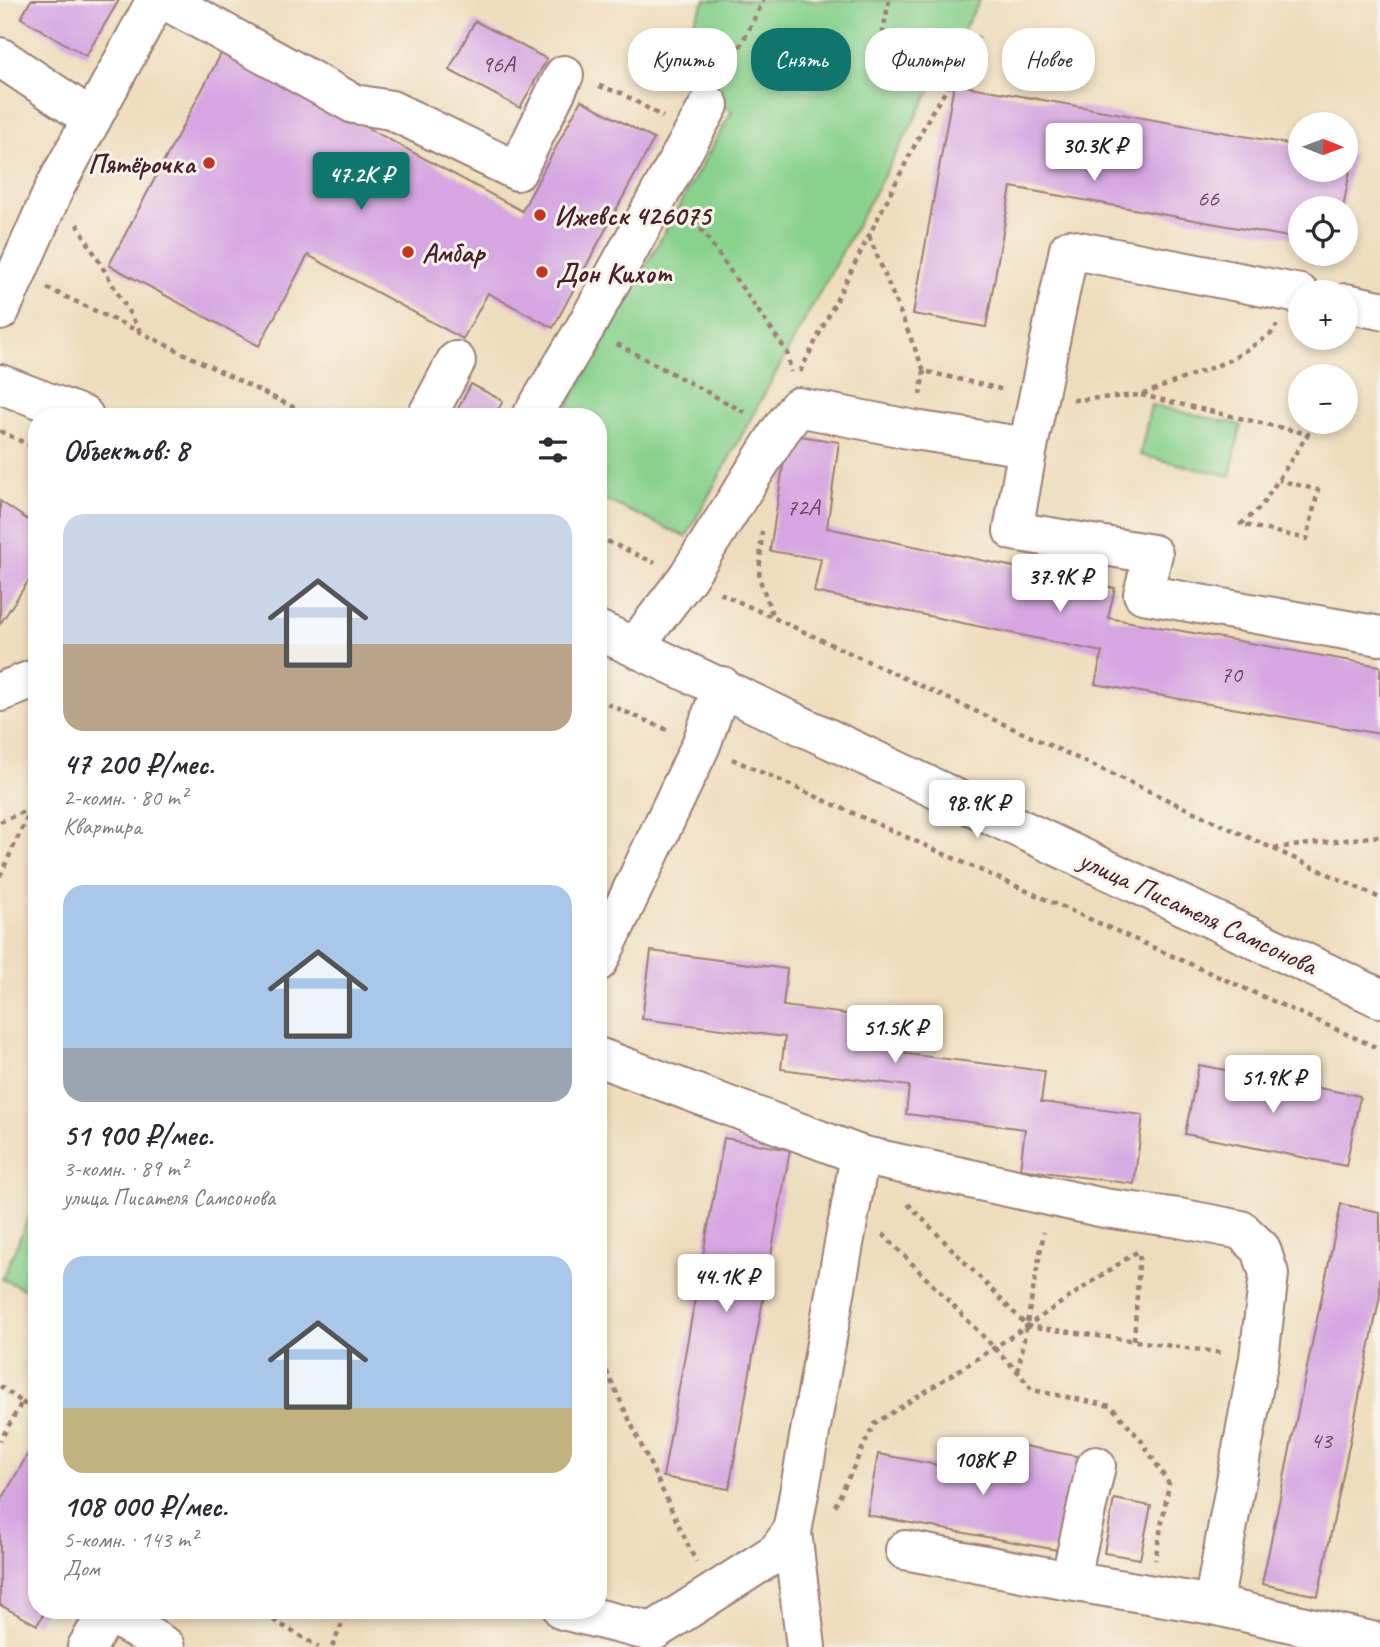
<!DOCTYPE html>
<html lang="ru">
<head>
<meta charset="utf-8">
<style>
	:root { --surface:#fff; --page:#f7f7f7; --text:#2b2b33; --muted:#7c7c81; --accent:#0f766e }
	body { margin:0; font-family:Caveat,sans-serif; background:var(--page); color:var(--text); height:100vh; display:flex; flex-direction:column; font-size:26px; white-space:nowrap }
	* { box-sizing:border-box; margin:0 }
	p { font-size:23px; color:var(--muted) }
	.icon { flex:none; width:38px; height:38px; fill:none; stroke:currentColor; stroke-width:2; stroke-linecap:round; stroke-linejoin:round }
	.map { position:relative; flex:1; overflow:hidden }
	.drawer { position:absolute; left:28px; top:408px; width:579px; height:1211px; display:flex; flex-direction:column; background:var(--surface); border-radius:28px; box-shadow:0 4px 10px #0003 }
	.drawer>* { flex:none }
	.guide { position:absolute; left:628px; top:28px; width:646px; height:63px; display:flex; gap:14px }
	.needle { width:46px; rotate:91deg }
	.buttons { position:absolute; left:1288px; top:112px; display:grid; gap:14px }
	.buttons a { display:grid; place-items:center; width:70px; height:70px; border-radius:50%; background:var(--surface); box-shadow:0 4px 10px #0003; font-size:35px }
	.price { position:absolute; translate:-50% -60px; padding:0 16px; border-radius:7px; background:#fff; color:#222; font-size:23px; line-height:46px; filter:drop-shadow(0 2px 4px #0008) }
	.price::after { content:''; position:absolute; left:50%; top:42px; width:21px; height:16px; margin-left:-10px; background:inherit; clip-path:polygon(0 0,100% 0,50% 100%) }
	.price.active { background:var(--accent); color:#fff }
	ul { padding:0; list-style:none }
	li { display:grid; align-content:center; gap:14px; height:371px; padding:0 35px }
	li span { display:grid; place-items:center; height:217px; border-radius:21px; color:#555 }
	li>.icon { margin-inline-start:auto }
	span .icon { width:126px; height:126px; fill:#fffc; stroke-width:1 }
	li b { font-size:30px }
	h2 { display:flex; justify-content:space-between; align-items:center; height:84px; padding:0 35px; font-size:30px }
	.pill { padding:0 24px; border-radius:28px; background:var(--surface); box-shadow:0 4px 10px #0003; font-size:24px; line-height:63px }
	.pill.active { background:var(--accent); color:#fff }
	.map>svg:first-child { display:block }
	.green { fill:#89d28e; stroke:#6a785c; stroke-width:2 }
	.building { fill:#d6a5e2 }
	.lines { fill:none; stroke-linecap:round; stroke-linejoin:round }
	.minor-casing { stroke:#9c7e74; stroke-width:42 }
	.path { stroke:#9c7e74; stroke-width:4.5; stroke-dasharray:5 5; stroke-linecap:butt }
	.minor { stroke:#fff; stroke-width:38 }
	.poi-dot { fill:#c8321e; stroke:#f7f3e8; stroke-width:2.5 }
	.labels { text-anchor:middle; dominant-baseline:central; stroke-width:6; stroke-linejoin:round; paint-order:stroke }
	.number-label { font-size:24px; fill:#6d4059 }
	.poi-label { font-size:28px; font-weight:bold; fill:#4a1f2b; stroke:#f7f3e8; text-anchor:start }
	.street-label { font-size:28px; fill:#4a1f2b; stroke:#f7f3e8 }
</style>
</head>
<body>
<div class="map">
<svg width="1380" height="1647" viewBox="0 0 1380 1647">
	<rect width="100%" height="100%" fill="#f7f3e8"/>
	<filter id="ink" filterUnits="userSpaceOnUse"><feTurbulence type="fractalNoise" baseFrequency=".0143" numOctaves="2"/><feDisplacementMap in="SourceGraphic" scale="14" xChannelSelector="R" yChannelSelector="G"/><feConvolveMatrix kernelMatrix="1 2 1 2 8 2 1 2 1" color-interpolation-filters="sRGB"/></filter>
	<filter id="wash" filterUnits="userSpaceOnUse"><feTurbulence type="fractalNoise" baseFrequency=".00686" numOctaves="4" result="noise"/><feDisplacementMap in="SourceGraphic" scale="28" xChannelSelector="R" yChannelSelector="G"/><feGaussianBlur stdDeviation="1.57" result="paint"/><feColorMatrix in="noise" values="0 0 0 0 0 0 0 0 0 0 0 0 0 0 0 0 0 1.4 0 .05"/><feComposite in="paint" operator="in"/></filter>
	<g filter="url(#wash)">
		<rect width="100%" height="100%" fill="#eeddbc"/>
		<!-- green -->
		<g class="green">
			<polygon points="705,0 980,0 686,537 599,497 598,416 562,416 732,111 667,71"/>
			<polygon points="1151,405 1241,425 1230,476 1140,455"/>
			<polygon points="37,1199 37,1295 2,1279"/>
		</g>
		<g id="blocks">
			<!-- building -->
			<g class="building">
				<polygon points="31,0 119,0 86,56 21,18"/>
				<polygon points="475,21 547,59 520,108 449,70"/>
				<polygon points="223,50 522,211 581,100 654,139 553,328 488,293 463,339 308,255 259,346 109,265"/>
				<polygon points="954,84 1300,146 1300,170 1346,170 1346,154 1353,155 1343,208 1300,208 1300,239 1011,187 986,327 913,314"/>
				<polygon points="471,384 503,401 495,416 459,416 455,414"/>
				<polygon points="788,434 839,442 827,528 1115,588 1108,618 1380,666 1380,734 1095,684 1102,652 814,592 821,559 770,551"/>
				<polygon points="0,501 37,526 37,568 0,624"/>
				<polygon points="651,951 787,969 783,1006 910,1022 906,1054 1045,1071 1041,1102 1143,1115 1134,1184 1020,1169 1025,1129 906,1114 909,1086 781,1069 785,1037 642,1019"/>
				<polygon points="1199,1065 1360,1096 1346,1166 1185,1134"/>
				<polygon points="724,1138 790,1150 729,1489 663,1477"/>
				<polygon points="1341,1204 1380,1212 1380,1296 1318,1596 1262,1584"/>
				<polygon points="1009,1443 1081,1457 1063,1551 867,1515 878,1454 1002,1477"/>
				<polygon points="30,1450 37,1454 37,1610 46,1610 37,1625 0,1605 0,1503"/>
				<polygon points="1114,1499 1151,1506 1140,1559 1104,1553"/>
			</g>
		</g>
	</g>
	<g filter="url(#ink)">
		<use href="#blocks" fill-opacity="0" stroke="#9c7e74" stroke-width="2"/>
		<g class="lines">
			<defs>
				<g id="minor">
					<polyline points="165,0 354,104 391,110 517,171 564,75"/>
					<polyline points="0,57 92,119"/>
					<polyline points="1346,303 1380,310"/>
					<polyline points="0,311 55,187 156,0"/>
					<polyline points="0,384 84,416"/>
					<polyline points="427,416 456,361"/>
					<polyline points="532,416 585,328 709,105"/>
					<polyline points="1028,447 1069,249 1300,294"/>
					<polyline points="598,630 1380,998"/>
					<polyline points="635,646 687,578 780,431 798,407 914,430 1028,447 1013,531 1153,554 1143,594 1380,636"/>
					<polyline points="0,692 37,678"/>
					<polyline points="598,962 701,745 722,686"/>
					<polyline points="598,1057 860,1155 1104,1208 1179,1218 1241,1230 1261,1249 1269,1274 1259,1358 1213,1605 1380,1643"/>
					<polyline points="905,1550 1070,1581 1096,1466"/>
					<polyline points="1070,1581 1213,1605"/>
					<polyline points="563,1610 652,1632 777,1552 792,1532"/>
					<polyline points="87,1647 108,1612 166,1647"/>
					<polyline points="806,1647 792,1532 860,1155"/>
				</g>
			</defs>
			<!-- minor casing -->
			<use href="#minor" class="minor-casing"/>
			<!-- path -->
			<g class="path">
				<polyline points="889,0 883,31 899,65 962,65"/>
				<polyline points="726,74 764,0"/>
				<polyline points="599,86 621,93 663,117"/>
				<polyline points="689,212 787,352 791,372"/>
				<polyline points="77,224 140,331"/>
				<polyline points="869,236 924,371 1005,390"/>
				<polyline points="47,288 140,332 311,416"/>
				<polyline points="617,344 748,414"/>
				<polyline points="800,372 931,113 963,65 979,36"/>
				<polyline points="920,395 924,371"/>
				<polyline points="1141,395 1308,434 1260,508 1241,524 1307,539 1318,490 1279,480"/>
				<polyline points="1073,400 1141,395 1231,360 1271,334 1277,325"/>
				<polyline points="0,431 37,449"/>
				<polyline points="762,531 759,577 773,617"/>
				<polyline points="598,537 655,563"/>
				<polyline points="720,593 1380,898"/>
				<polyline points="598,700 670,731"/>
				<polyline points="732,759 1380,1049"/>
				<polyline points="0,822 31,808"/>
				<polyline points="1274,848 1380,836"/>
				<polyline points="0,876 37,796"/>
				<polyline points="908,1204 1027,1326 1223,1353"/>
				<polyline points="883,1234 1018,1372 1032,1390 1111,1406 1141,1440 1169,1484 1155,1560"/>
				<polyline points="1134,1340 1140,1250"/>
				<polyline points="598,1353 696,1562"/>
				<polyline points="1018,1371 1044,1232"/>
				<polyline points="0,1386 22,1402 0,1441"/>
				<polyline points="22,1402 37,1413"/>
				<polyline points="835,1506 874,1424 994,1348 1138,1251"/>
				<polyline points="256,1610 319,1647"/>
				<polyline points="332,1647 348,1610"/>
			</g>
			<!-- minor -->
			<use href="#minor" class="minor"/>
		</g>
	</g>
	<!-- markers -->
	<g class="poi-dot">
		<circle cx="209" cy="163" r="7"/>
		<circle cx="540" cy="215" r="7"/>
		<circle cx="408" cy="252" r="7"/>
		<circle cx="542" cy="272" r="7"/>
	</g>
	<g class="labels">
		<!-- number labels -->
		<g class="number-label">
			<text x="498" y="64">96А</text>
			<text x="1208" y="198">66</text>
			<text x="803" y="507">72А</text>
			<text x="1231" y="674">70</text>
			<text x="1321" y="1440">43</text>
		</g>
		<!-- poi labels -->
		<g class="poi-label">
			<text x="195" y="163" text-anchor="end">Пятёрочка</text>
			<text x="554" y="215">Ижевск 426075</text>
			<text x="422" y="252">Амбар</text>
			<text x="556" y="272">Дон Кихот</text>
		</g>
		<!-- street labels -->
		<g class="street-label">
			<text transform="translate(1198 912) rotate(25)">улица Писателя Самсонова</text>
		</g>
	</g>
</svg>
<div class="buttons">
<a><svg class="needle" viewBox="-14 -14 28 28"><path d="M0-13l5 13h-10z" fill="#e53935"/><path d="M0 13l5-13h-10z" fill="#7c7c81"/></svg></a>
<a><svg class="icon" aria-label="locate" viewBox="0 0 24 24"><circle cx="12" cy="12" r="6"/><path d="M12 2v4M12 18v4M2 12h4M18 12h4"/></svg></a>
<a>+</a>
<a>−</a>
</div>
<b class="price" style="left:1094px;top:183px">30.3K ₽</b>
<b class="price active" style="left:361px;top:212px">47.2K ₽</b>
<b class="price" style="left:1060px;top:614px">37.9K ₽</b>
<b class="price" style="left:977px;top:840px">98.9K ₽</b>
<b class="price" style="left:895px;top:1065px">51.5K ₽</b>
<b class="price" style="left:1273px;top:1115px">51.9K ₽</b>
<b class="price" style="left:726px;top:1314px">44.1K ₽</b>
<b class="price" style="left:983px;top:1497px">108K ₽</b>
<div class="guide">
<a class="pill">Купить</a>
<a class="pill active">Снять</a>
<a class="pill">Фильтры</a>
<a class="pill">Новое</a>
</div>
<section class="drawer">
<h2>Объектов: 8<svg class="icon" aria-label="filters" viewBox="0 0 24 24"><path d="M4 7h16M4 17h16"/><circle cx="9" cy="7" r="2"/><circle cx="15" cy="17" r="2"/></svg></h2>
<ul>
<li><span style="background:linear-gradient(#c9d6e8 60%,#b9a48a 0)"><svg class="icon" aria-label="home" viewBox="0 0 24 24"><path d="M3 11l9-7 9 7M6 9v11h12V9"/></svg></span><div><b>47 200 ₽/мес.</b><p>2-комн. · 80 m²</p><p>Квартира</p></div></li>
<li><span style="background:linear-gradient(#a9c7e8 75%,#9aa5b1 0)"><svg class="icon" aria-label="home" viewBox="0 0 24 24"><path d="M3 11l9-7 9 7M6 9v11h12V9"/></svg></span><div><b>51 900 ₽/мес.</b><p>3-комн. · 89 m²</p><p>улица Писателя Самсонова</p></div></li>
<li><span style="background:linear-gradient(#a9c7e8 70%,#c2b280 0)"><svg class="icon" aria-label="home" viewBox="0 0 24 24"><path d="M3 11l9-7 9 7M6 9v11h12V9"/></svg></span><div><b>108 000 ₽/мес.</b><p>5-комн. · 143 m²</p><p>Дом</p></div></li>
</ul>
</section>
</div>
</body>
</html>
